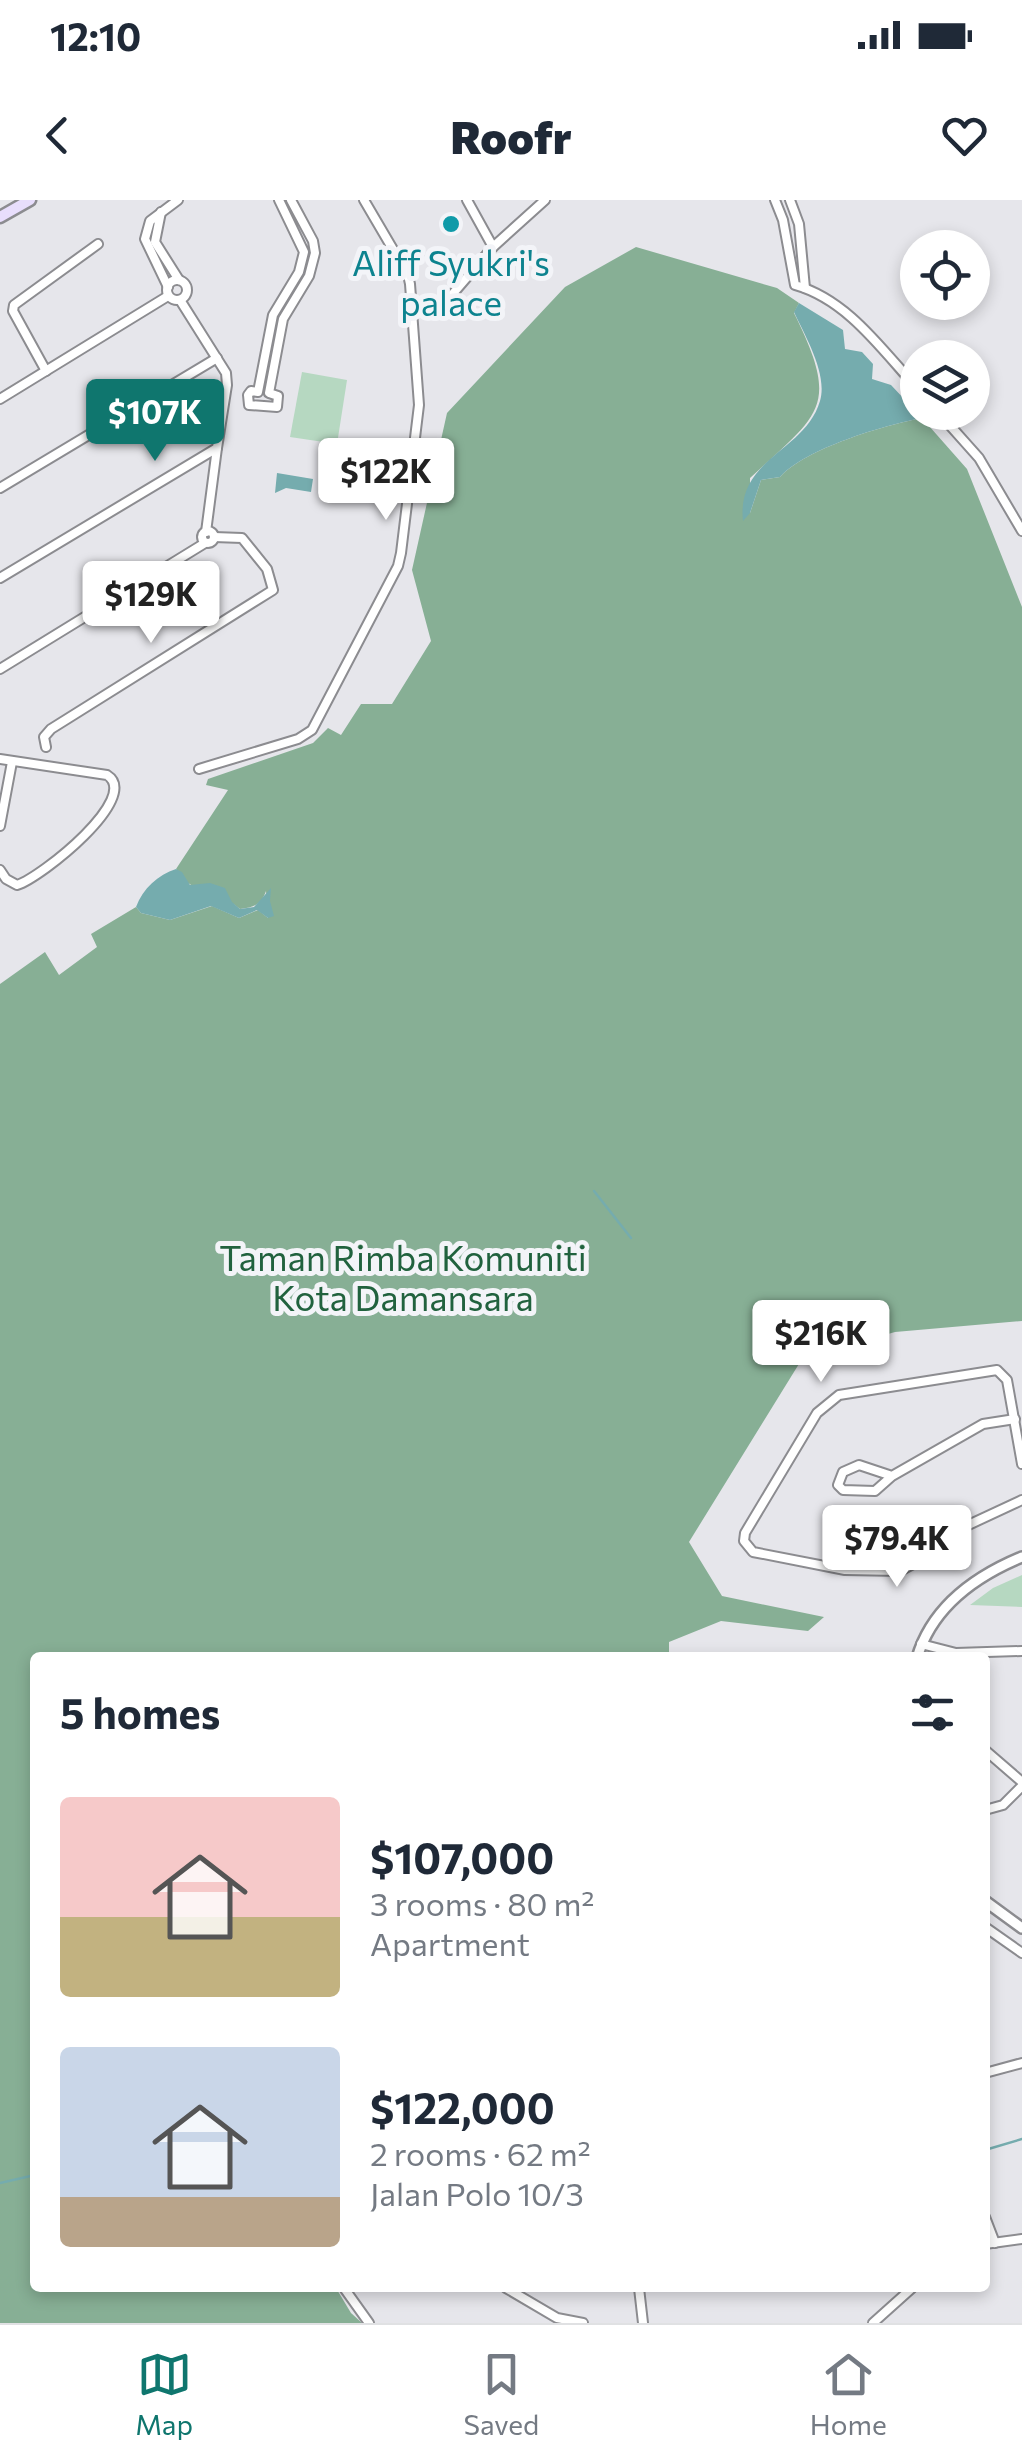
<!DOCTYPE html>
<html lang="en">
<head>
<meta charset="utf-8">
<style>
	:root { --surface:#fff; --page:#f6f6f7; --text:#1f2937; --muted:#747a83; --line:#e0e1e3; --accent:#0f766e }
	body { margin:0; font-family:Commissioner,sans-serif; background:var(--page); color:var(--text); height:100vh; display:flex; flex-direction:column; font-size:38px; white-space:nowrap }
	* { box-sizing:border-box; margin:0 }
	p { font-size:32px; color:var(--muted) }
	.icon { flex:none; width:55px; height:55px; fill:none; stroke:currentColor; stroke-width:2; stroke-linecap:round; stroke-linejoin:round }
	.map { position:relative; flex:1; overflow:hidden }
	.sheet { position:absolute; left:30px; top:1452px; width:960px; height:640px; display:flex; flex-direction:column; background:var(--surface); border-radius:10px; box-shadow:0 5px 15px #0003 }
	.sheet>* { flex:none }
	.buttons { position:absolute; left:900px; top:30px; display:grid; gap:20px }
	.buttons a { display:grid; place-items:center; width:90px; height:90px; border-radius:50%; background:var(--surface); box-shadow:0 5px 15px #0003; font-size:50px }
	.price { position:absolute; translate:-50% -85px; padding:0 22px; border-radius:10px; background:#fff; color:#222; font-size:32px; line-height:65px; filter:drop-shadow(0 2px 5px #0008) }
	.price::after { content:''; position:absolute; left:50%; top:60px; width:30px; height:22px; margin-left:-15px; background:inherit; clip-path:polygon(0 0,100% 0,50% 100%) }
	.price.selected { background:var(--accent); color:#fff }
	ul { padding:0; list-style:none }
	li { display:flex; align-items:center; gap:30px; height:250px; padding:0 30px }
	li span { display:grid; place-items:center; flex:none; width:280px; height:200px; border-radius:10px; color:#555 }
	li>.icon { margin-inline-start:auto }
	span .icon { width:120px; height:120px; fill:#fffc; stroke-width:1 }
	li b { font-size:42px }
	h2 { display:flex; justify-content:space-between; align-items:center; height:120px; padding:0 30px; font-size:42px }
	.status { display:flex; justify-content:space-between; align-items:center; height:70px; padding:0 50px; background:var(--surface); direction:ltr }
	.status svg { height:28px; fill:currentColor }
	header { display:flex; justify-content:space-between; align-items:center; height:130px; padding:0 30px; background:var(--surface); font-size:45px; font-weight:800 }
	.menu { display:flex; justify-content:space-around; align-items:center; height:140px; border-top:2px solid var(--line); background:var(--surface); font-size:28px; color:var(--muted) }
	.menu a { display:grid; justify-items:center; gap:5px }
	.menu .selected { color:var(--accent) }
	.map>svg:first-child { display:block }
	.green { fill:#b6d8c1 }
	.forest { fill:#87af95 }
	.water { fill:#75acae }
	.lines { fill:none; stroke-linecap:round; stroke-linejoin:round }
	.stream { stroke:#75acae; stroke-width:2.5 }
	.minor-casing { stroke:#8c8c90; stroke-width:12 }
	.tertiary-casing { stroke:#8c8c90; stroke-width:14 }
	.secondary-casing { stroke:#8c8c90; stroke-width:15 }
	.minor { stroke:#fff; stroke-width:8 }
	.tertiary { stroke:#fff; stroke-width:9 }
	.secondary { stroke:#e8defc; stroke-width:10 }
	.culture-dot { fill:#0f9aa8; stroke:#f3f4f8; stroke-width:4 }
	.labels { text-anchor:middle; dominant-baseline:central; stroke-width:10; stroke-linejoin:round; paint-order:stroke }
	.culture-label { font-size:35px; fill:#0d838f; stroke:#f3f4f8 }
	.park-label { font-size:35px; fill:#21623e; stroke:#f3f4f8 }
</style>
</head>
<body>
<div class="status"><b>12:10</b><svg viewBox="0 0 49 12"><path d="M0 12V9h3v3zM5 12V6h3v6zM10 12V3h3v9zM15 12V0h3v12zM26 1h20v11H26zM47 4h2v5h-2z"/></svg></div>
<header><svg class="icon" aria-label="back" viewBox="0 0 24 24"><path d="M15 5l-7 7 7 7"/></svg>Roofr<svg class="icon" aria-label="heart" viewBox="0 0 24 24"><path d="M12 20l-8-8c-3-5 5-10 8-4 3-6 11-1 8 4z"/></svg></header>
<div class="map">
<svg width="1022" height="2123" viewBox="0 0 1022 2123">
	<rect width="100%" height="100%" fill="#e6e6eb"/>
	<!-- green -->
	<g class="green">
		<polygon points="302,172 347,180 337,244 290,237"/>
		<polygon points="1022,1375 1022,1407 970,1405 993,1388"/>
	</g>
	<!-- forest -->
	<path class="forest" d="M 636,47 L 777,88 L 799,103 L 794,113 C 841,208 820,213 750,278 L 750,313 L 761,280 L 780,277 C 805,249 884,225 922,218 L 967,269 L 1022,407 L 1022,1121 L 895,1132 L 802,1159 L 689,1342 L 722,1396 L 824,1417 L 808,1431 L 721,1421 L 669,1442 L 669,1457 L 35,1458 L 35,2088 L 336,2088 L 351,2113 L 362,2123 L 0,2123 L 0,784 L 45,752 L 59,775 L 97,747 L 91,734 L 136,707 L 141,713 L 170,720 L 212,706 L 239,718 L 258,710 L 268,718 L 266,691 C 261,705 254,707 240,709 C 227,697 209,694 193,686 C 184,682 184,675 176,669 L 228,590 L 206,585 L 208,579 L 313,543 L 328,528 L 341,535 L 361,504 L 392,504 L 431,441 L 412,370 L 447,213 L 565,87 Z"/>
	<!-- water -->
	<g class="water">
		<path d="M 799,103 L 843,130 L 845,149 L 862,152 L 873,164 L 872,179 L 891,185 L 922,218 C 884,225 805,249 780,277 L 761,280 L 750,313 L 743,321 C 736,258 805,252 820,201 C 828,174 805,136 794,112 Z"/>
		<polygon points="277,273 313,279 311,292 286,288 275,293"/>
		<path d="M 176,669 L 182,672 L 190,685 L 210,683 L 225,688 L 232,702 L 240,709 L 254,707 L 271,688 L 270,701 L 274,716 L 268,718 L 257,710 L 239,718 L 211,706 L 170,720 L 141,713 L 136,707 C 143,688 158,675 176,669 Z"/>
	</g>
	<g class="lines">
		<!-- stream -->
		<g class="stream">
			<polyline points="594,991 631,1038"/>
			<polyline points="985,1950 1022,1939"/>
			<polyline points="0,1983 35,1975"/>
		</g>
		<defs>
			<g id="minor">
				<polyline points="279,0 304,52 299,72 273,115 258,192 251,191 248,195 249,205 277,207 278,196 269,193 283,119 309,76 315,53 313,41 291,0"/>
				<polyline points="467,0 493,47"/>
				<path d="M 775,0 L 783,20 L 795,85 C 848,100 882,150 918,189"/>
				<polyline points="790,0 799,24 805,88"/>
				<polyline points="161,12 155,42 179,80"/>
				<circle cx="177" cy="90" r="10"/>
				<polyline points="168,87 145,39 150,21 178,0"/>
				<polyline points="410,108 434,105 450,97 493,47 545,0"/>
				<polyline points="46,171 13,111 14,105 98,44"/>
				<polyline points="0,199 168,96"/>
				<polyline points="938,212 979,258 1022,331"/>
				<polyline points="0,288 217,158"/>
				<circle cx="208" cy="337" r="6"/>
				<polyline points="206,332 217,248"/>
				<polyline points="0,378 217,248 227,185 226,173 180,100"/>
				<polyline points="0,469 205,343"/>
				<polyline points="46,547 44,537 51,529 273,390 267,369 242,338 214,337"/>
				<path d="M 0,559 L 107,575 C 142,597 42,677 17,685 L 6,679 L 0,670"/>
				<polyline points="199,569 298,539 312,530 398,366 401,353 419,205 410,84 408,75 364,0"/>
				<polyline points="0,626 12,562"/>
				<polyline points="1022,1264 1007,1180 997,1170 839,1195 817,1213 745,1333 744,1341 753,1352 845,1370 900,1371 917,1362 949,1334 1022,1300"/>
				<polyline points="892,1276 859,1265 843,1272 838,1285 843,1290 875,1291 892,1276 983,1224 1015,1219"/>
				<polyline points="921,1444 956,1453 1022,1451"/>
				<polyline points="985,1550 1022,1582"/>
				<polyline points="985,1610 1003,1605 1022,1586"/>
				<polyline points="985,1727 1022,1753"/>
				<polyline points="985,1873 1022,1863"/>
				<polyline points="985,2017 995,2043"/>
				<polyline points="985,2044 1022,2039"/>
				<polyline points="344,2088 369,2123"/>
				<polyline points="506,2088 557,2118 583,2123"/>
				<polyline points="639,2088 643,2123"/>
				<polyline points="873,2123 912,2088"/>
			</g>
			<g id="tertiary">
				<path d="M 917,1458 C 932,1407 976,1376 1022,1357"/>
				<polyline points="985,1701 1022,1728"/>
			</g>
			<polyline id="secondary" points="0,17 30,0"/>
		</defs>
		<!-- minor casing -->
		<use href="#minor" class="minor-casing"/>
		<!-- tertiary casing -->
		<use href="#tertiary" class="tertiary-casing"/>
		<!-- secondary casing -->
		<use href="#secondary" class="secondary-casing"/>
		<!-- minor -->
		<use href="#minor" class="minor"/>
		<!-- tertiary -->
		<use href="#tertiary" class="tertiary"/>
		<!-- secondary -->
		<use href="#secondary" class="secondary"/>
	</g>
	<!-- markers -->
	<circle class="culture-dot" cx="451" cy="24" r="10"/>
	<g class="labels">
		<!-- culture labels -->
		<g class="culture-label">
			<text x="451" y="61">Aliff Syukri's<tspan x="451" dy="40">palace</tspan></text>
		</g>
		<!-- park labels -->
		<g class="park-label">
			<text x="403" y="1056">Taman Rimba Komuniti<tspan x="403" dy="40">Kota Damansara</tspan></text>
		</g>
	</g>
</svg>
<div class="buttons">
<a><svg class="icon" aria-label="locate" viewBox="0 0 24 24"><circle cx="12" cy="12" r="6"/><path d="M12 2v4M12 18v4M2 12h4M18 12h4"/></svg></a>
<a><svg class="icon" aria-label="layers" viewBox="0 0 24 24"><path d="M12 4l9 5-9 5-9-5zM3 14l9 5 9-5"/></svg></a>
</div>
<b class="price selected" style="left:155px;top:264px">$107K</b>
<b class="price" style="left:386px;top:323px">$122K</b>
<b class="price" style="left:151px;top:446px">$129K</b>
<b class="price" style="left:821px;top:1185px">$216K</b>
<b class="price" style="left:897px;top:1390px">$79.4K</b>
<section class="sheet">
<h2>5 homes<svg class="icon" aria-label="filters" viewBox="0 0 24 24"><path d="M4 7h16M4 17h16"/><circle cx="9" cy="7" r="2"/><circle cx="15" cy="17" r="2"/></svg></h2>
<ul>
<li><span style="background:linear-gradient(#f6c9c9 60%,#c2b280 0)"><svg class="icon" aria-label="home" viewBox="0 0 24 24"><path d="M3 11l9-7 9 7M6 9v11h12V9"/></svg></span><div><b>$107,000</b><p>3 rooms · 80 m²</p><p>Apartment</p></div></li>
<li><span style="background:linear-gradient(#c9d6e8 75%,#b9a48a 0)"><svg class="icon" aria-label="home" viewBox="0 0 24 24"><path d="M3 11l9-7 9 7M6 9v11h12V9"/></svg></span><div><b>$122,000</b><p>2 rooms · 62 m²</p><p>Jalan Polo 10/3</p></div></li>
</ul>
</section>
</div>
<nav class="menu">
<a class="selected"><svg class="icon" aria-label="map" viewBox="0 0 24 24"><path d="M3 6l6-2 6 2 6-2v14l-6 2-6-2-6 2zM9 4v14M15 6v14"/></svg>Map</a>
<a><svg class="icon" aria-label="saved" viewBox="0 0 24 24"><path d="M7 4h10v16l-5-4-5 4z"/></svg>Saved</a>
<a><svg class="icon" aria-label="home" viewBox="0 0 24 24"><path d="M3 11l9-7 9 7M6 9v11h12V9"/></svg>Home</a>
</nav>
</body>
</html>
